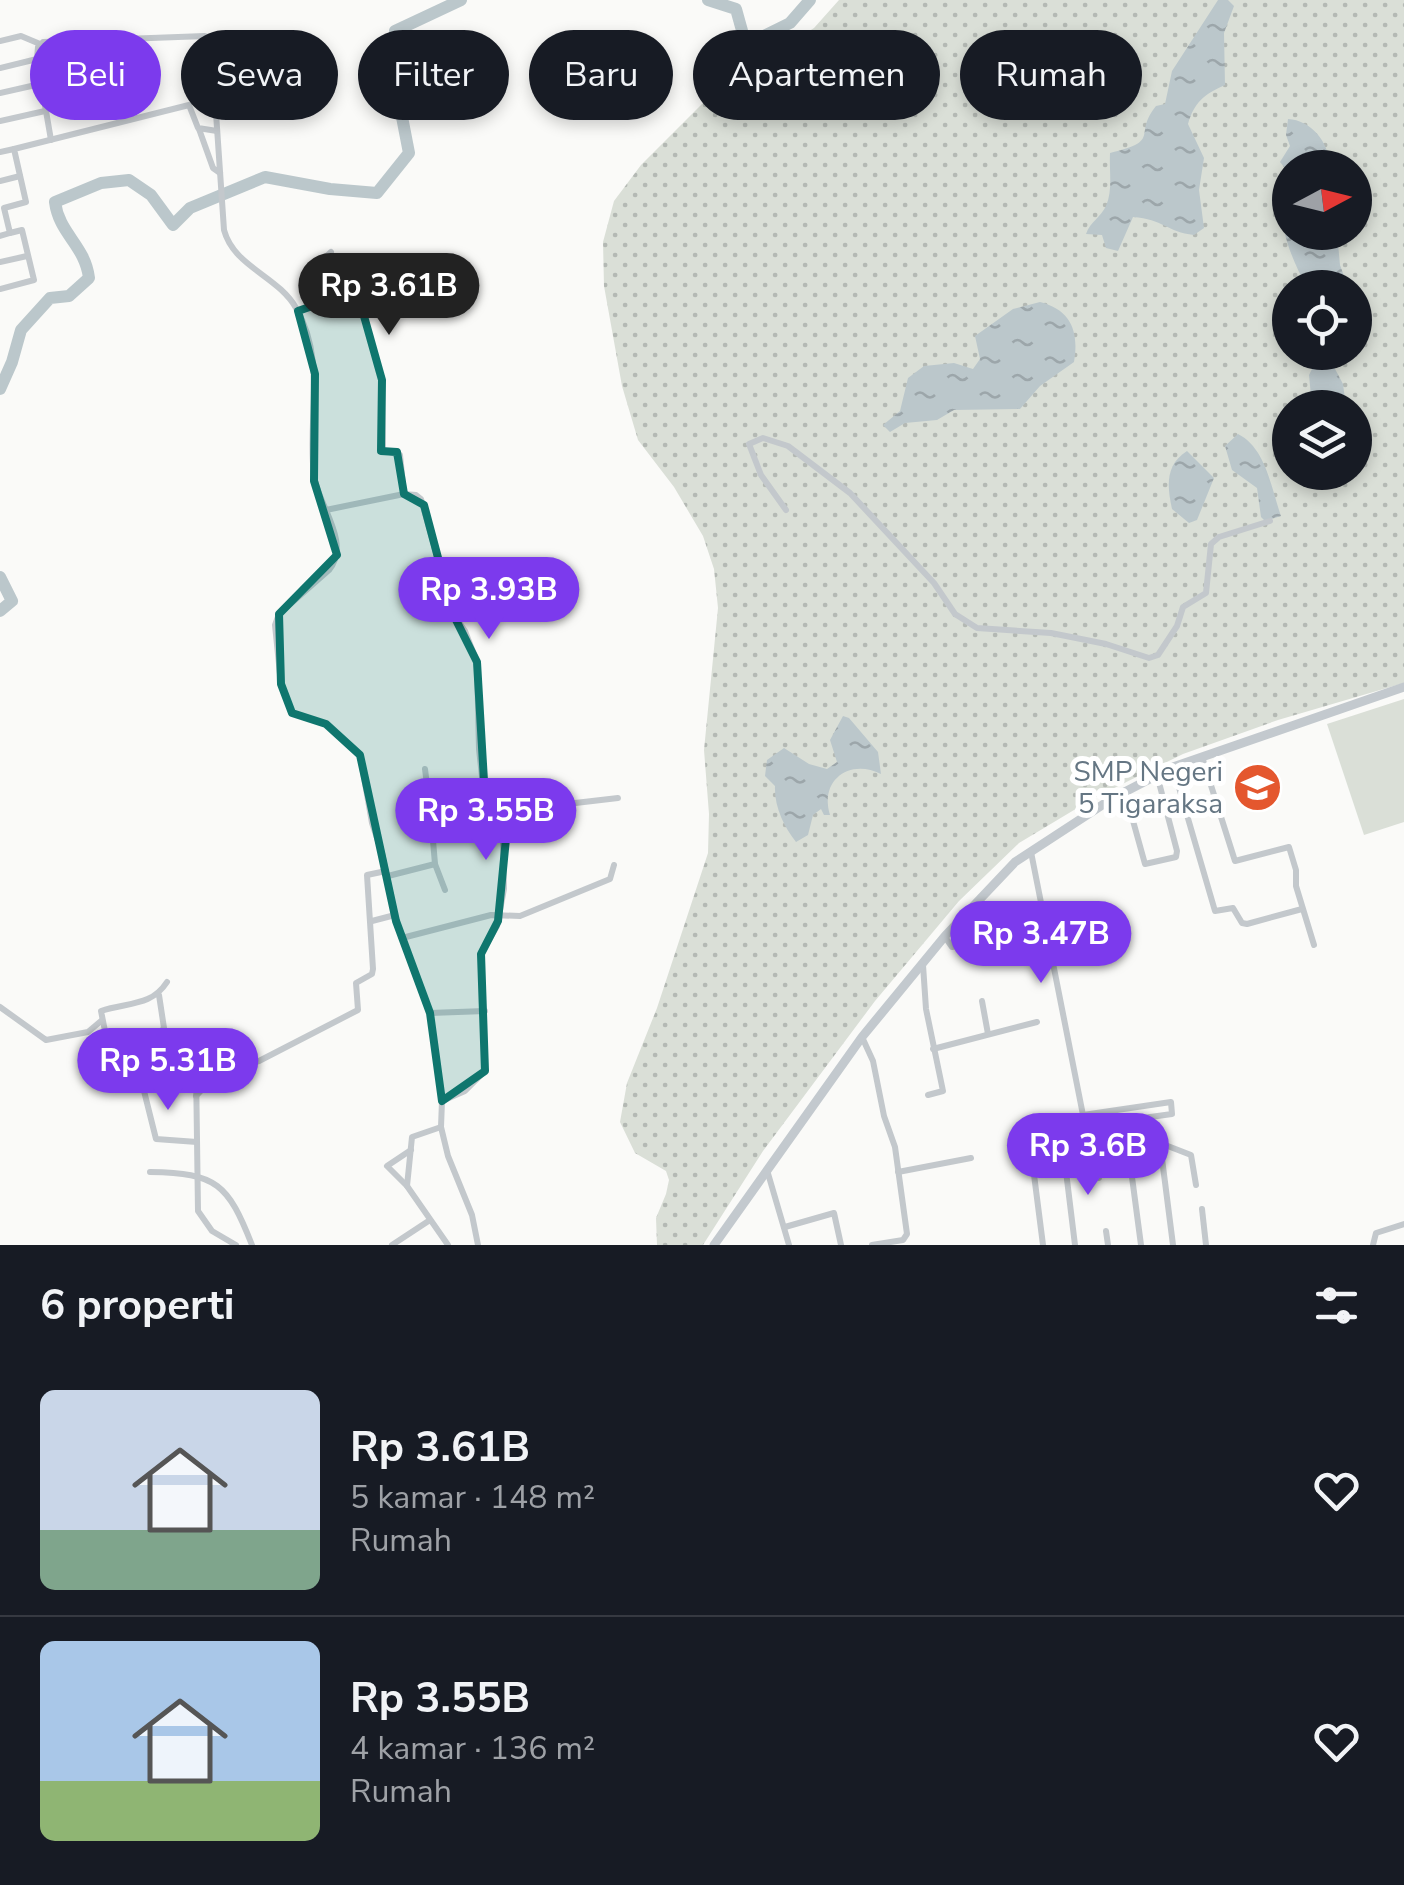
<!DOCTYPE html>
<html lang="id">
<head>
<meta charset="utf-8">
<style>
	:root { --surface:#171b24; --page:#242831; --text:#f1f3f6; --muted:#9ea1a6; --line:#363941; --accent:#7c3aed }
	body { margin:0; font-family:"Nunito Sans",sans-serif; background:var(--page); color:var(--text); height:100vh; display:flex; flex-direction:column; font-size:38px; white-space:nowrap }
	* { box-sizing:border-box; margin:0 }
	p { font-size:32px; color:var(--muted) }
	.icon { flex:none; width:55px; height:55px; fill:none; stroke:currentColor; stroke-width:2; stroke-linecap:round; stroke-linejoin:round }
	.map { position:relative; height:1245px; overflow:hidden }
	.panel { display:flex; flex-direction:column; background:var(--surface); flex:1 }
	.panel>* { flex:none }
	.guide { position:absolute; left:30px; top:30px; width:1345px; height:90px; display:flex; gap:20px }
	.needle { width:65px; rotate:83deg }
	.fabs { position:absolute; left:1272px; top:150px; display:grid; gap:20px }
	.fabs a { display:grid; place-items:center; width:100px; height:100px; border-radius:50%; background:var(--surface); box-shadow:0 5px 15px #0003; font-size:50px }
	.price { position:absolute; translate:-50% -85px; padding:0 22px; border-radius:35px; background:var(--accent); color:#fff; font-size:32px; line-height:65px; filter:drop-shadow(0 2px 5px #0008) }
	.price::after { content:''; position:absolute; left:50%; top:60px; width:30px; height:22px; margin-left:-15px; background:inherit; clip-path:polygon(0 0,100% 0,50% 100%) }
	.price.selected { background:#222; color:#fff }
	ul { padding:0; list-style:none }
	li { display:flex; align-items:center; gap:30px; height:250px; padding:0 40px }
	li+li { border-top:2px solid var(--line) }
	li span { display:grid; place-items:center; flex:none; width:280px; height:200px; border-radius:15px; color:#555 }
	li>.icon { margin-inline-start:auto }
	span .icon { width:120px; height:120px; fill:#fffc; stroke-width:1 }
	li b { font-size:42px }
	h2 { display:flex; justify-content:space-between; align-items:center; height:120px; padding:0 40px; font-size:42px }
	.chip { padding:0 35px; border-radius:45px; background:var(--surface); box-shadow:0 5px 15px #0003; font-size:35px; line-height:90px }
	.chip.selected { background:var(--accent); color:#fff }
	.map>svg:first-child { display:block }
	.grass { fill:url(#grass-dots); fill-rule:evenodd }
	.pitch { fill:#dadfd7 }
	.water { fill:url(#water-ripples) }
	.lines { fill:none; stroke-linecap:round; stroke-linejoin:round }
	.river { stroke:#bbc7cb; stroke-width:12 }
	.street { stroke:#c3c8cc; stroke-width:6 }
	.secondary { stroke:#c3c9ce; stroke-width:9 }
	.marked { fill:#0f766e; fill-opacity:0.2; stroke:#0f766e; stroke-width:8; stroke-linejoin:round }
	.labels { text-anchor:middle; dominant-baseline:central; stroke-width:10; stroke-linejoin:round; paint-order:stroke }
	.poi-label { font-size:28px; fill:#657683; stroke:#fff; text-anchor:end }
</style>
</head>
<body>
<div class="map">
<svg width="1404" height="1245" viewBox="0 0 1404 1245">
	<defs>
		<pattern id="grass-dots" width="8" height="8" patternUnits="userSpaceOnUse" patternTransform="scale(2.5)"><rect width="8" height="8" fill="#dadfd7"/><path d="M2 2h.1M6 6h.1" fill="none" stroke="#b4b9b4" stroke-width="1.8" stroke-linecap="round"/></pattern>
		<pattern id="water-ripples" width="26" height="14" patternUnits="userSpaceOnUse" patternTransform="scale(2.5)"><rect width="26" height="14" fill="#bbc7cb"/><path d="M2 4q2-2 4 0t4 0M15 11q2-2 4 0t4 0" fill="none" stroke="#9ca6aa"/></pattern>
	</defs>
	<rect width="100%" height="100%" fill="#fafaf8"/>
	<!-- grass -->
	<path class="grass" d="M 839,0 L 1404,0 L 1404,683 L 1278,720 L 1183,754 L 1094,798 L 1019,843 L 959,901 L 875,1001 L 763,1151 L 703,1245 L 657,1245 L 656,1218 L 666,1194 L 669,1180 L 666,1171 L 635,1153 L 620,1122 L 627,1083 L 657,1008 L 708,853 L 709,814 L 704,750 L 718,608 L 714,569 L 703,536 L 674,487 L 638,440 L 622,386 L 604,286 L 603,242 L 614,201 L 641,165 L 711,95 L 814,28 ZM 1290,168 L 1355,168 L 1355,232 L 1290,232 ZM 1290,288 L 1355,288 L 1355,352 L 1290,352 ZM 1290,408 L 1355,408 L 1355,472 L 1290,472 Z"/>
	<!-- pitch -->
	<polygon class="pitch" points="1404,699 1404,822 1364,835 1327,724"/>
	<!-- water -->
	<g class="water">
		<path d="M 1218,0 L 1228,0 L 1234,6 L 1224,33 L 1225,85 C 1204,94 1194,103 1188,124 L 1204,158 L 1199,190 L 1204,228 L 1194,235 C 1167,232 1163,219 1133,217 L 1118,251 L 1106,248 L 1102,235 L 1086,234 C 1090,222 1101,217 1106,206 C 1113,190 1109,171 1110,153 C 1163,140 1132,136 1156,106 L 1165,104 L 1172,71 Z"/>
		<path d="M 1288,119 C 1312,120 1331,145 1329,167 L 1290,168 L 1290,232 L 1337,233 L 1340,265 L 1348,287 L 1307,287 C 1287,252 1273,209 1285,168 L 1280,162 L 1290,146 L 1286,135 Z"/>
		<path d="M 1040,302 C 1072,310 1079,333 1074,362 L 1040,386 L 1020,409 L 954,410 L 937,420 L 905,423 L 890,432 L 883,425 L 900,411 L 908,378 L 924,366 L 954,363 L 973,369 L 980,359 L 975,336 L 1013,309 Z"/>
		<polygon points="1315,363 1334,367 1343,384 1346,407 1312,407 1309,375"/>
		<path d="M 1238,434 C 1266,448 1271,488 1281,516 L 1265,521 L 1261,517 L 1257,488 L 1232,470 L 1225,446 Z"/>
		<path d="M 1187,451 L 1214,478 L 1197,520 L 1189,523 L 1172,509 C 1167,486 1165,465 1187,451 Z"/>
		<path d="M 843,716 L 849,718 L 878,752 L 881,774 C 850,758 819,780 830,815 L 824,815 L 821,809 L 813,815 L 808,835 L 796,842 C 784,827 774,806 775,786 L 765,776 L 767,760 L 784,748 L 809,764 L 827,769 L 837,762 L 830,740 Z"/>
	</g>
	<g class="lines">
		<!-- river -->
		<g class="river">
			<polyline points="708,0 736,9 746,45 790,23 810,0"/>
			<path d="M 0,389 L 12,362 L 21,330 L 50,298 L 69,296 L 89,278 C 85,245 59,234 55,202 L 101,183 L 129,180 L 151,195 L 173,225 L 190,208 L 265,177 L 330,189 L 377,193 L 409,153 L 395,81 L 395,31 L 461,0"/>
			<polyline points="0,577 12,601 0,611"/>
		</g>
		<!-- street -->
		<g class="street">
			<polyline points="0,41 21,36 40,44"/>
			<polyline points="0,68 37,59"/>
			<polyline points="0,93 40,84"/>
			<polyline points="0,121 45,111"/>
			<polyline points="199,129 213,168 220,173"/>
			<path d="M 51,140 L 37,59 L 38,47 L 43,42 L 205,36 L 211,40 L 224,230 C 234,267 278,276 296,308 C 327,361 307,419 314,475 C 317,504 352,542 329,570 L 279,614 L 275,625 L 281,684 L 292,713 L 326,724 L 360,755 L 372,823 L 382,853 L 396,921 L 430,1013 L 442,1101 L 441,1127 L 448,1156 L 472,1215 L 478,1245"/>
			<polyline points="0,152 14,149"/>
			<polyline points="0,181 20,176"/>
			<polyline points="0,236 10,233"/>
			<polyline points="0,262 27,256"/>
			<polyline points="0,289 34,280 22,230 10,233 4,208 26,202 14,149 189,105 198,128 217,131"/>
			<path d="M 323,301 C 338,298 351,297 362,309 L 382,380 L 383,450 L 400,455 L 404,494"/>
			<polyline points="298,311 323,301 316,266 331,252"/>
			<polyline points="326,510 404,494 416,495 421,499 453,614 465,631 477,662 479,749 485,804 479,813 431,817 435,864 445,890"/>
			<polyline points="786,510 761,475 749,444 763,438 788,446 850,493 934,583 955,614 977,628 1051,633 1106,644 1149,658 1158,655 1177,626 1183,607 1206,593 1211,544 1219,537 1270,521"/>
			<polyline points="1202,757 1235,861 1289,847 1296,870 1296,886 1314,945"/>
			<polyline points="1173,767 1215,911 1233,908 1242,923 1247,924 1302,909"/>
			<polyline points="425,769 431,817"/>
			<polyline points="1125,792 1145,864 1176,857 1177,851 1157,775"/>
			<polyline points="1130,810 1164,803"/>
			<polyline points="507,811 618,798"/>
			<polyline points="1031,852 1083,1115"/>
			<polyline points="388,876 435,864"/>
			<polyline points="372,921 395,915"/>
			<polyline points="945,937 952,947 975,944 979,957"/>
			<polyline points="402,938 491,915 520,916 610,879 614,865"/>
			<polyline points="923,965 926,1009 943,1091 928,1095"/>
			<path d="M 159,995 L 164,1028 L 153,1041 L 158,1074 C 143,1081 119,1083 104,1075 L 100,1049 L 107,1041 L 101,1011 C 127,1002 151,1007 167,982"/>
			<polyline points="982,1001 988,1034"/>
			<polyline points="0,1007 46,1040 88,1032 101,1021"/>
			<polyline points="430,1013 485,1011"/>
			<polyline points="862,1037 873,1061 884,1116 895,1147 907,1234 903,1240 872,1245"/>
			<polyline points="933,1049 1037,1022"/>
			<polyline points="196,1068 198,1211 212,1231 236,1245"/>
			<polyline points="141,1079 156,1139 197,1142"/>
			<polyline points="196,1096 219,1072 259,1061 358,1010 356,983 372,974 373,969 367,875 386,871"/>
			<polyline points="442,1101 465,1091 485,1071 481,954 497,926 504,889 503,842 508,823 503,803 485,800"/>
			<polygon points="1171,1102 1172,1114 1085,1126 1083,1115"/>
			<polyline points="1122,1121 1128,1147 1160,1143 1173,1245"/>
			<polyline points="441,1127 412,1137 407,1186 448,1245"/>
			<polyline points="1160,1143 1191,1155 1196,1185"/>
			<polyline points="767,1170 789,1245"/>
			<path d="M 150,1172 C 217,1173 228,1184 252,1245"/>
			<polyline points="898,1172 971,1158"/>
			<polyline points="1099,1178 1095,1151 1128,1147 1141,1245"/>
			<polyline points="407,1186 387,1166 411,1150"/>
			<polyline points="1202,1209 1206,1245"/>
			<polyline points="785,1227 834,1213 841,1245"/>
			<polyline points="1106,1231 1108,1245"/>
			<polyline points="392,1245 430,1220"/>
			<polyline points="1043,1245 1032,1159 1064,1155 1075,1245"/>
			<polyline points="1373,1245 1376,1233 1404,1224"/>
		</g>
		<!-- secondary -->
		<polyline class="secondary" points="714,1245 862,1037 945,936 1015,862 1113,798 1173,767 1404,687"/>
	</g>
	<!-- marked area -->
	<path class="marked" d="M 338,297 L 362,309 L 382,380 L 381,451 L 397,452 L 404,494 L 424,505 L 453,614 L 477,662 L 485,798 L 503,803 L 508,818 L 498,921 L 481,954 L 485,1071 L 442,1101 L 430,1013 L 396,921 L 360,755 L 326,724 L 292,713 L 281,684 L 279,614 L 337,555 L 314,481 L 315,374 L 298,311 Z"/>
	<!-- icons -->
	<defs>
		<symbol id="school-disc" viewBox="-11 -11 22 22"><circle r="9.5" fill="#e4572e" stroke="#fff"/><path d="M0-5L7-2L0 1L-7-2ZM-4 1L0 2.5L4 1V4Q0 6-4 4Z" fill="#fff"/></symbol>
	</defs>
	<g fill-rule="evenodd">
		<use href="#school-disc" x="1230" y="760" width="55" height="55"/>
	</g>
	<g class="labels">
		<!-- poi labels -->
		<g class="poi-label">
			<text x="1223" y="772">SMP Negeri<tspan x="1223" dy="32">5 Tigaraksa</tspan></text>
		</g>
	</g>
</svg>
<div class="fabs">
<a><svg class="needle" viewBox="-14 -14 28 28"><path d="M0-13l5 13h-10z" fill="#e53935"/><path d="M0 13l5-13h-10z" fill="#9ea1a6"/></svg></a>
<a><svg class="icon" aria-label="locate" viewBox="0 0 24 24"><circle cx="12" cy="12" r="6"/><path d="M12 2v4M12 18v4M2 12h4M18 12h4"/></svg></a>
<a><svg class="icon" aria-label="layers" viewBox="0 0 24 24"><path d="M12 4l9 5-9 5-9-5zM3 14l9 5 9-5"/></svg></a>
</div>
<b class="price selected" style="left:389px;top:338px">Rp 3.61B</b>
<b class="price" style="left:489px;top:642px">Rp 3.93B</b>
<b class="price" style="left:486px;top:863px">Rp 3.55B</b>
<b class="price" style="left:1041px;top:986px">Rp 3.47B</b>
<b class="price" style="left:168px;top:1113px">Rp 5.31B</b>
<b class="price" style="left:1088px;top:1198px">Rp 3.6B</b>
<div class="guide">
<a class="chip selected">Beli</a>
<a class="chip">Sewa</a>
<a class="chip">Filter</a>
<a class="chip">Baru</a>
<a class="chip">Apartemen</a>
<a class="chip">Rumah</a>
</div>
</div>
<section class="panel">
<h2>6 properti<svg class="icon" aria-label="filters" viewBox="0 0 24 24"><path d="M4 7h16M4 17h16"/><circle cx="9" cy="7" r="2"/><circle cx="15" cy="17" r="2"/></svg></h2>
<ul>
<li><span style="background:linear-gradient(#c9d6e8 70%,#7fa58c 0)"><svg class="icon" aria-label="home" viewBox="0 0 24 24"><path d="M3 11l9-7 9 7M6 9v11h12V9"/></svg></span><div><b>Rp 3.61B</b><p>5 kamar · 148 m²</p><p>Rumah</p></div><svg class="icon" aria-label="heart" viewBox="0 0 24 24"><path d="M12 20l-8-8c-3-5 5-10 8-4 3-6 11-1 8 4z"/></svg></li>
<li><span style="background:linear-gradient(#a9c7e8 70%,#8fb573 0)"><svg class="icon" aria-label="home" viewBox="0 0 24 24"><path d="M3 11l9-7 9 7M6 9v11h12V9"/></svg></span><div><b>Rp 3.55B</b><p>4 kamar · 136 m²</p><p>Rumah</p></div><svg class="icon" aria-label="heart" viewBox="0 0 24 24"><path d="M12 20l-8-8c-3-5 5-10 8-4 3-6 11-1 8 4z"/></svg></li>
</ul>
</section>
</body>
</html>
